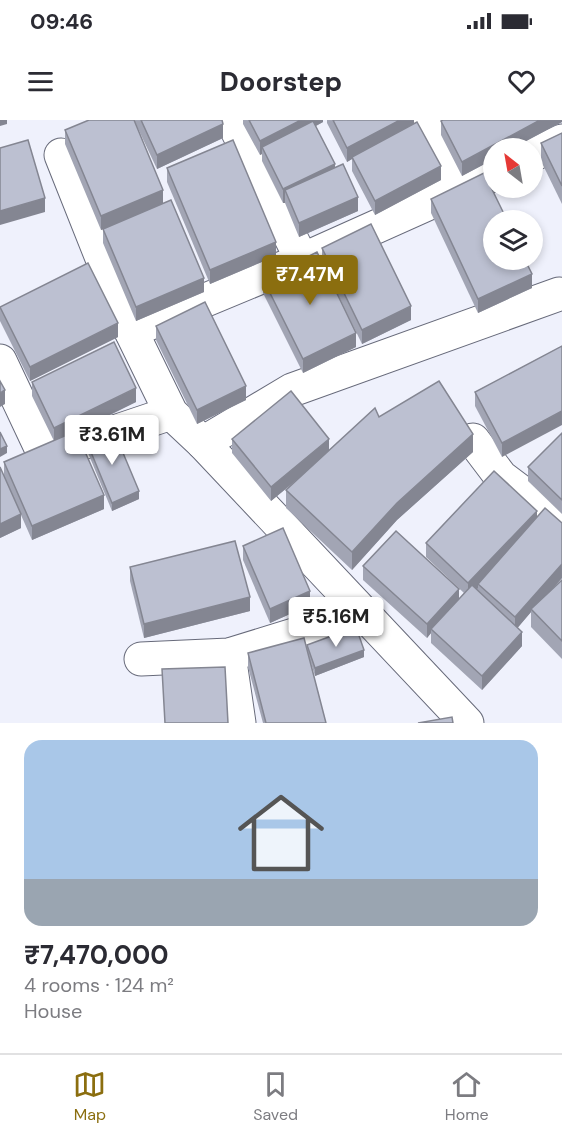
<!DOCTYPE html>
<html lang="en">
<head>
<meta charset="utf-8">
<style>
	:root { --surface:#fff; --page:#f2f2f3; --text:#2b2b33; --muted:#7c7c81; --line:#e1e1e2; --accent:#8b6e0f }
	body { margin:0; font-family:"DM Sans",sans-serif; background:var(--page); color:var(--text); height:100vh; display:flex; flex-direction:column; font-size:22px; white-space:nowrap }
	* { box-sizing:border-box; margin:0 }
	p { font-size:20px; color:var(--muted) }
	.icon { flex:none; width:33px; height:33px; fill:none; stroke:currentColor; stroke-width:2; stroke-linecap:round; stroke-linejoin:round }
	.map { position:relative; height:603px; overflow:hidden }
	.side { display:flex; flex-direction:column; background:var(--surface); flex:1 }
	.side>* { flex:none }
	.needle { width:39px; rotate:329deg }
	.buttons { position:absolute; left:483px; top:18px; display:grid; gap:12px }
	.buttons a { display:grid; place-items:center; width:60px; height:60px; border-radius:50%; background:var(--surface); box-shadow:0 3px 9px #0003; font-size:30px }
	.price { position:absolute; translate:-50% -51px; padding:0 14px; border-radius:6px; background:#fff; color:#222; font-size:20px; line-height:39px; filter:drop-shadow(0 2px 3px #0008) }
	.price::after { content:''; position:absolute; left:50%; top:36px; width:18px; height:14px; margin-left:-9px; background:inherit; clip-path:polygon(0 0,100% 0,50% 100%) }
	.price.current { background:var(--accent); color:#fff }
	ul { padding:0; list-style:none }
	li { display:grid; align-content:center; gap:12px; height:318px; padding:0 24px }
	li+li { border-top:2px solid var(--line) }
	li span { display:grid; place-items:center; height:186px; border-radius:18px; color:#555 }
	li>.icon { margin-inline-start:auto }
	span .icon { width:108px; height:108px; fill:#fffc; stroke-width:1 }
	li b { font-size:26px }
	.status { display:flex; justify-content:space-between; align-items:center; height:42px; padding:0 30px; background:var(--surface); direction:ltr }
	.status svg { height:16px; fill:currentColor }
	header { display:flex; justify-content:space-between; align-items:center; height:78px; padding:0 24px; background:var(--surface); font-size:27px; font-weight:700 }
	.tabs { display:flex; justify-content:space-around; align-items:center; height:84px; border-top:2px solid var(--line); background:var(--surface); font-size:16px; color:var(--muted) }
	.tabs a { display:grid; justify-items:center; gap:3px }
	.tabs .current { color:var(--accent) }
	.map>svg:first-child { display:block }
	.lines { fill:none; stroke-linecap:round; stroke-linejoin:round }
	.minor-casing { stroke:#676a7a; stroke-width:35 }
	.minor { stroke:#fff; stroke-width:33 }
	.wall { fill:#a2a5b4 }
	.shaded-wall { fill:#848692 }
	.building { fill:#bcc0d1; stroke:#848692; stroke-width:1.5 }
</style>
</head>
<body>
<div class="status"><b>09:46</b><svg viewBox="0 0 49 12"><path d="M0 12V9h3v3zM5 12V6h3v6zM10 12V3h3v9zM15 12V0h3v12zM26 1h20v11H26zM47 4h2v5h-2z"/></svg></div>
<header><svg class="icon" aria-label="menu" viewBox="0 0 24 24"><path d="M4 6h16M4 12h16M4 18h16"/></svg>Doorstep<svg class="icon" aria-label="heart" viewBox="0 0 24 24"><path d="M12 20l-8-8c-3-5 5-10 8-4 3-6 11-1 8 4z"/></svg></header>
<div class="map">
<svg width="562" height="603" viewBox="0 0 562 603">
	<rect width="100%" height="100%" fill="#eff1fc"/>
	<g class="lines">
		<defs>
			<g id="minor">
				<polyline points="232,0 302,140"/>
				<polyline points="426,0 460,70"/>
				<polyline points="61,35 131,211 171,293 203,323 467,603"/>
				<polyline points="532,35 562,21"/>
				<polyline points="131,211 302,140 494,54"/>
				<polyline points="0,241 41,328 76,325 171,293"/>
				<polyline points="473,320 501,357 562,403"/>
				<polyline points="203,323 292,270 559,174"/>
				<polyline points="229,535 239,603"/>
				<polyline points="141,539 229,535 365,493"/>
			</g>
		</defs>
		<!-- minor casing -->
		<use href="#minor" class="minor-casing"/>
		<!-- minor -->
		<use href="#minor" class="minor"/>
	</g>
	<!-- wall -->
	<g class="wall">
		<polygon points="134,0 222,0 223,18 157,49"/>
		<polygon points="243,0 323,0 323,2 316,6 335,47 358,91 299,117 285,83 283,83 262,41 262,34 260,35 243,4"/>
		<polygon points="327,0 414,0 414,4 441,60 375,95 352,51 352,39 347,42 327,3"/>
		<polygon points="562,0 562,2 513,28 494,28 494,39 462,56 441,15 441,1"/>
		<polygon points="65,10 163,83 204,172 136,201 103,123 103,109 101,110 65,24"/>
		<polygon points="562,13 562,84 541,41 541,23"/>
		<polygon points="167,48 276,136 210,164 167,62"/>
		<polygon points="431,79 532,168 478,193 431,93"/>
		<polygon points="322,128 411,200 362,224 322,142"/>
		<polygon points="263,159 356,227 303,253 263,173"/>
		<polygon points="0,187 118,217 30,261 0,201"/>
		<polygon points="156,206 246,280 197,304 156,220"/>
		<polygon points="562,226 502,337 475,286 475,272"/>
		<polygon points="32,262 136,282 76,312 104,389 32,420 21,395 21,408 0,418 0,347 4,356 4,342 54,321 32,276"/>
		<polygon points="379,297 473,332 397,400 352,450 286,388 286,370 304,354 271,381 232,333 232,319 329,330"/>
		<polygon points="562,313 562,394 528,361 528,347"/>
		<polygon points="86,320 139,379 112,391 86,328"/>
		<polygon points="537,398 562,403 562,458 552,469 562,460 562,539 531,507 531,492 517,508 522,526 482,570 431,523 431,513 427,518 363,460 363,446 459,479 464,473 426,437 426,423"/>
		<polygon points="243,426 310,485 270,503 243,440"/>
		<polygon points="130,447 250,491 144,518 130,461"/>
		<polygon points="307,525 364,537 315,556 310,540 326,603 263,603 248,547 248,533 307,529"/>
	</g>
	<!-- shaded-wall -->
	<g class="shaded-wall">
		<polygon points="0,0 7,0 7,4 0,6"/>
		<polygon points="301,0 323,0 323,2 265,33 262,27 262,34 260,35 260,21"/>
		<polygon points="400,0 414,0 414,7 352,37 352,39 347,42 347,28"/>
		<polygon points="540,0 562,0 562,2 513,28 494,28 494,39 462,56 462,42"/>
		<polygon points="223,4 223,18 157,49 157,35"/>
		<polygon points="335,44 335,58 285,70 285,83 283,83 283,69"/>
		<polygon points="441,46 441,60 375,95 375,81"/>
		<polygon points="163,70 163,84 101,110 101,96"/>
		<polygon points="358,77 358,91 299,117 299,103"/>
		<polygon points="45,78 45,92 0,105 0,91"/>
		<polygon points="276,122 276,136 210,164 210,150"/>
		<polygon points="532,154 532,168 478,193 478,179"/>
		<polygon points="204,158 204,172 136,201 136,187"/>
		<polygon points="411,186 411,200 362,224 362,210"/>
		<polygon points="118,203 118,217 30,261 30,247"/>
		<polygon points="356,213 356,227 303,253 303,239"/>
		<polygon points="246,266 246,280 197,304 197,290"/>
		<polygon points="136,268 136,282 54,322 54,308"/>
		<polygon points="5,270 5,284 0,287 0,273"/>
		<polygon points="562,291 562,305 502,337 502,323"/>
		<polygon points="473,314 473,332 397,400 352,450 352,432 397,383"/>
		<polygon points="329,319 329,333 271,381 271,367"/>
		<polygon points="7,326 7,333 0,337 0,329"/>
		<polygon points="139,371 139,379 112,391 112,383"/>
		<polygon points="104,375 104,389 32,420 32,406"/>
		<polygon points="537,391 537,405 478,464 478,468 468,477 468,463"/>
		<polygon points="21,394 21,408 0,418 0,404"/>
		<polygon points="562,444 562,458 533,491 531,489 531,492 515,511 515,497"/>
		<polygon points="459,469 459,483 431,509 431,513 427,518 427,504"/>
		<polygon points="310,471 310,485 270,503 270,489"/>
		<polygon points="250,477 250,491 144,518 144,504"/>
		<polygon points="522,512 522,526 482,570 482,556"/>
		<polygon points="364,530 364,537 315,556 315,548"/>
	</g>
	<!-- building -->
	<g class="building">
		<polygon points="89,0 134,0 163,70 101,96 65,10"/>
		<polygon points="141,0 222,0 223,4 157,35"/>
		<polygon points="249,0 301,0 260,21"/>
		<polygon points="333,0 400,0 347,28"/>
		<polygon points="443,0 540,0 462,42 441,1"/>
		<polygon points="313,1 335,44 283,69 262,27"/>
		<polygon points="417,2 441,46 375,81 352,37"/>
		<polygon points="562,13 562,66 541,23"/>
		<polygon points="28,20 45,78 0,91 0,28"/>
		<polygon points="233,20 276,122 210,150 167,48"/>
		<polygon points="343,44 358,77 299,103 285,70"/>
		<polygon points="484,53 507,100 494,100 494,140 525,140 532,154 478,179 431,79"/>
		<polygon points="171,80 204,158 136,187 103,109"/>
		<polygon points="371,104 411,186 362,210 322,128"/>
		<polygon points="317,132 356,213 303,239 263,159"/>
		<polygon points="88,143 118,203 30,247 0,187"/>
		<polygon points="205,182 246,266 197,290 156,206"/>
		<polygon points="114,222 136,268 54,308 32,262"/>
		<polygon points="562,226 562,291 502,323 475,272"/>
		<polygon points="0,261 5,270 0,273"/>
		<polygon points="439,261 473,314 397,383 352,432 286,370 375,288 379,297"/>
		<polygon points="291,271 329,319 271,367 232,319"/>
		<polygon points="113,309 139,371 112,383 86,320"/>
		<polygon points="76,311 104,375 32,406 4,342"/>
		<polygon points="0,312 7,326 0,329"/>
		<polygon points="562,313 562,380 528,347"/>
		<polygon points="0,347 21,394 0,404"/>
		<polygon points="494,351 537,391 468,463 426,423"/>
		<polygon points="545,388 562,403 562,444 515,497 478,464"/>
		<polygon points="283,408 310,471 270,489 243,426"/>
		<polygon points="396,411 459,469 427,504 363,446"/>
		<polygon points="235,421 250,477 144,504 130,447"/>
		<polygon points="562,460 562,521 531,489"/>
		<polygon points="472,465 522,512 482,556 431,509"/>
		<polygon points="356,507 364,530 315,548 307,525"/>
		<polygon points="304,518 326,603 266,603 248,533"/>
		<polygon points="225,547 228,603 165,603 162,549"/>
		<polygon points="452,597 453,603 418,603"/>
	</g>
</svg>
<div class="buttons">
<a><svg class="needle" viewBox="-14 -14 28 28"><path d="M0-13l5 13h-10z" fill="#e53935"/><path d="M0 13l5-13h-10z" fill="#7c7c81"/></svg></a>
<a><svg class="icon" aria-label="layers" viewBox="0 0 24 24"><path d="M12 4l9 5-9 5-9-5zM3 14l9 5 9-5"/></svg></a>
</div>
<b class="price current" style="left:310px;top:186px">₹7.47M</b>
<b class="price" style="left:112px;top:346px">₹3.61M</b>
<b class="price" style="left:336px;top:528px">₹5.16M</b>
</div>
<section class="side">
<ul>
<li><span style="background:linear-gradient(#a9c7e8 75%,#9aa5b1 0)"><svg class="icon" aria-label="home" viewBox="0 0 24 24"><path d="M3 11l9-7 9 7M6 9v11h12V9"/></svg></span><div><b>₹7,470,000</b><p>4 rooms · 124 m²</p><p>House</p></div></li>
</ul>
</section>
<nav class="tabs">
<a class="current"><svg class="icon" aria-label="map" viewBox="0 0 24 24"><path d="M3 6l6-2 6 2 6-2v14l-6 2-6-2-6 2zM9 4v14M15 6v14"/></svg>Map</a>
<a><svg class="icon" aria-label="saved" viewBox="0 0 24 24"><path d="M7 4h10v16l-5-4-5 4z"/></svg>Saved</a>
<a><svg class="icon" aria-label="home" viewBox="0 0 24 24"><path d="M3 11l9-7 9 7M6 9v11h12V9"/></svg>Home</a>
</nav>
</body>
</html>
